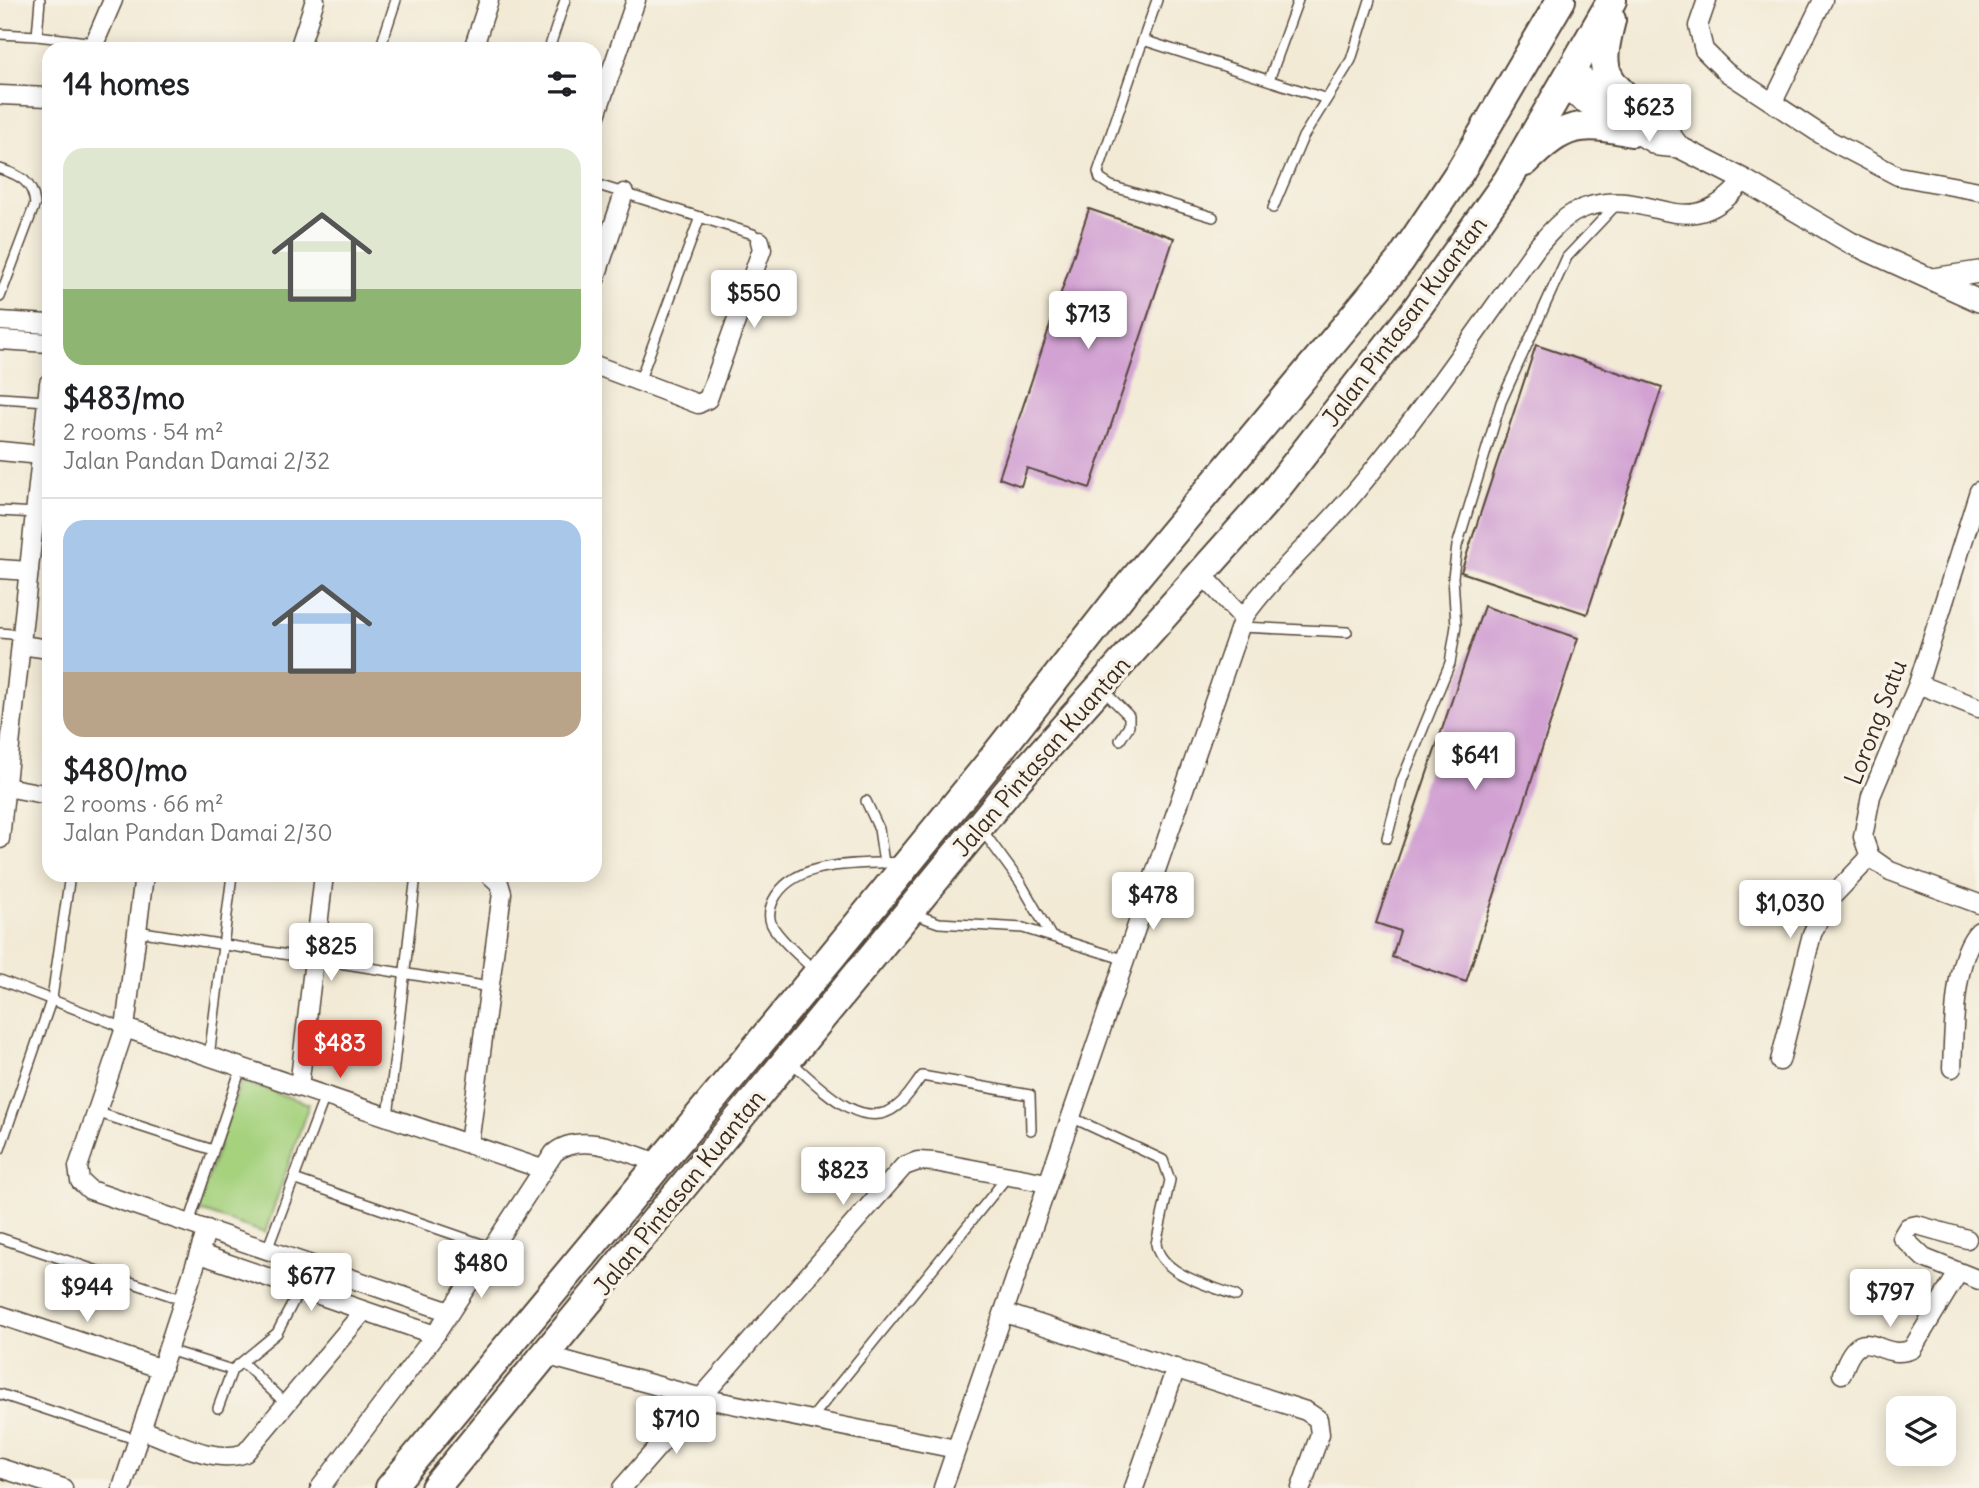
<!DOCTYPE html>
<html lang="en">
<head>
<meta charset="utf-8">
<style>
	:root { --surface:#fff; --page:#f6f6f6; --text:#202124; --muted:#757577; --line:#e0e0e0; --accent:#d93025 }
	body { margin:0; font-family:Delius,sans-serif; background:var(--page); color:var(--text); height:100vh; display:flex; flex-direction:column; font-size:26px; white-space:nowrap }
	* { box-sizing:border-box; margin:0 }
	p { font-size:23px; color:var(--muted) }
	.icon { flex:none; width:38px; height:38px; fill:none; stroke:currentColor; stroke-width:2; stroke-linecap:round; stroke-linejoin:round }
	.map { position:relative; flex:1; overflow:hidden }
	.sheet { position:absolute; left:42px; top:42px; width:560px; height:840px; display:flex; flex-direction:column; background:var(--surface); border-radius:21px; box-shadow:0 4px 18px #0003 }
	.sheet>* { flex:none }
	.fabs { position:absolute; left:1886px; top:1396px; display:grid; gap:14px }
	.fabs a { display:grid; place-items:center; width:70px; height:70px; border-radius:14px; background:var(--surface); box-shadow:0 4px 18px #0003; font-size:35px }
	.price { position:absolute; translate:-50% -60px; padding:0 16px; border-radius:7px; background:#fff; color:#222; font-size:23px; line-height:46px; filter:drop-shadow(0 2px 4px #0008) }
	.price::after { content:''; position:absolute; left:50%; top:42px; width:21px; height:16px; margin-left:-10px; background:inherit; clip-path:polygon(0 0,100% 0,50% 100%) }
	.price.current { background:var(--accent); color:#fff }
	ul { padding:0; list-style:none }
	li { display:grid; align-content:center; gap:14px; height:371px; padding:0 21px }
	li+li { border-top:2px solid var(--line) }
	li span { display:grid; place-items:center; height:217px; border-radius:21px; color:#555 }
	li>.icon { margin-inline-start:auto }
	span .icon { width:126px; height:126px; fill:#fffc; stroke-width:1 }
	li b { font-size:30px }
	h2 { display:flex; justify-content:space-between; align-items:center; height:84px; padding:0 21px; font-size:30px }
	.map>svg:first-child { display:block }
	.green { fill:#a6d27e; stroke:#707e4e; stroke-width:2 }
	.building { fill:#d2a2d3 }
	.lines { fill:none; stroke-linecap:round; stroke-linejoin:round }
	.service-casing { stroke:#564739; stroke-width:12 }
	.minor-casing { stroke:#564739; stroke-width:21 }
	.tertiary-casing { stroke:#564739; stroke-width:24 }
	.trunk-casing { stroke:#564739; stroke-width:32 }
	.service { stroke:#fff; stroke-width:9 }
	.minor { stroke:#fff; stroke-width:18 }
	.tertiary { stroke:#fff; stroke-width:21 }
	.trunk { stroke:#fff; stroke-width:28 }
	.labels { text-anchor:middle; dominant-baseline:central; stroke-width:7; stroke-linejoin:round; paint-order:stroke }
	.street-label { font-size:24px; fill:#3b2a1e; stroke:#f7f3e8 }
</style>
</head>
<body>
<div class="map">
<svg width="1979" height="1488" viewBox="0 0 1979 1488">
	<rect width="100%" height="100%" fill="#f7f3e8"/>
	<filter id="ink" filterUnits="userSpaceOnUse"><feTurbulence type="fractalNoise" baseFrequency=".0143" numOctaves="2"/><feDisplacementMap in="SourceGraphic" scale="14" xChannelSelector="R" yChannelSelector="G"/><feConvolveMatrix kernelMatrix="1 2 1 2 8 2 1 2 1" color-interpolation-filters="sRGB"/></filter>
	<filter id="wash" filterUnits="userSpaceOnUse"><feTurbulence type="fractalNoise" baseFrequency=".00686" numOctaves="4" result="noise"/><feDisplacementMap in="SourceGraphic" scale="28" xChannelSelector="R" yChannelSelector="G"/><feGaussianBlur stdDeviation="1.57" result="paint"/><feColorMatrix in="noise" values="0 0 0 0 0 0 0 0 0 0 0 0 0 0 0 0 0 1.4 0 .05"/><feComposite in="paint" operator="in"/></filter>
	<g filter="url(#wash)">
		<rect width="100%" height="100%" fill="#f2ead5"/>
		<!-- green -->
		<polygon class="green" points="241,1081 309,1104 265,1233 197,1210"/>
		<g id="blocks">
			<!-- building -->
			<g class="building">
				<polygon points="1089,209 1174,238 1090,488 1027,468 1021,486 999,478"/>
				<polygon points="1536,345 1662,387 1587,614 1461,572"/>
				<polygon points="1484,606 1578,638 1466,982 1392,957 1400,931 1376,923"/>
			</g>
		</g>
	</g>
	<g filter="url(#ink)">
		<use href="#blocks" fill-opacity="0" stroke="#564739" stroke-width="2"/>
		<g class="lines">
			<defs>
				<g id="service">
					<polyline points="0,34 37,36 40,0"/>
					<polyline points="37,36 95,43"/>
					<polyline points="1143,40 1157,0"/>
					<polyline points="380,49 396,0"/>
					<polyline points="549,49 565,0"/>
					<polyline points="1269,80 1298,0"/>
					<path d="M 0,169 C 20,175 33,182 35,204 L 0,297"/>
					<polyline points="595,184 753,234 760,241"/>
					<polyline points="1273,208 1303,137 1351,60 1370,0"/>
					<polyline points="1213,217 1111,186 1100,179 1098,172 1143,40 1324,98"/>
					<polyline points="639,382 700,217"/>
					<polyline points="0,398 47,401"/>
					<polyline points="0,511 36,513"/>
					<polyline points="1240,627 1347,632"/>
					<polyline points="0,633 22,635"/>
					<polyline points="1103,690 1129,716 1129,726 1120,740"/>
					<polyline points="866,801 879,829 884,863"/>
					<polyline points="982,830 1020,882 1051,936"/>
					<polyline points="1387,838 1402,780 1450,663 1456,626 1453,577 1457,546 1501,402 1567,257 1618,203"/>
					<polyline points="911,913 939,923 1023,928 1123,959"/>
					<polyline points="137,931 490,987"/>
					<path d="M 814,970 C 801,957 783,943 773,927 C 768,919 769,910 773,901 C 794,858 860,865 901,862"/>
					<polyline points="0,980 125,1028"/>
					<polyline points="209,1057 232,875"/>
					<path d="M 789,1060 C 815,1082 861,1135 897,1106 C 907,1099 914,1086 922,1076 L 1030,1095 L 1031,1130"/>
					<polyline points="96,1112 213,1150"/>
					<polyline points="388,1117 416,875"/>
					<path d="M 1071,1117 L 1163,1160 L 1170,1180 L 1156,1244 C 1161,1275 1210,1285 1236,1296"/>
					<polyline points="0,1149 52,998 70,875"/>
					<polyline points="294,1179 493,1248"/>
					<polyline points="189,1223 241,1068"/>
					<polyline points="0,1238 184,1300"/>
					<polyline points="267,1250 325,1096"/>
					<polyline points="168,1350 232,1370 218,1408"/>
					<polyline points="243,1363 286,1404"/>
					<polyline points="232,1370 277,1333 300,1289"/>
					<polyline points="0,1394 138,1440"/>
					<polyline points="810,1420 1007,1177"/>
				</g>
				<g id="minor">
					<polyline points="1707,0 1698,26 1704,50 1726,72 1831,141 1898,176 1979,191"/>
					<polyline points="92,49 113,0"/>
					<polyline points="299,49 315,0"/>
					<polyline points="473,49 489,0"/>
					<polyline points="0,95 49,97"/>
					<polyline points="1773,102 1823,0"/>
					<polyline points="595,118 636,0"/>
					<polyline points="595,280 624,193"/>
					<polyline points="0,321 49,324"/>
					<polyline points="0,340 49,343"/>
					<polyline points="595,365 698,404 708,399 762,249 760,241"/>
					<polyline points="0,451 41,455"/>
					<polyline points="1979,491 1918,684 1871,796 1863,837 1870,857 1890,871 1979,904"/>
					<polyline points="0,569 29,571"/>
					<path d="M 1243,618 C 1276,571 1320,535 1356,491 C 1421,413 1478,329 1537,247 C 1551,231 1566,213 1587,207 C 1653,186 1687,250 1744,180"/>
					<polyline points="21,645 49,649"/>
					<polyline points="1918,684 1979,708"/>
					<polyline points="6,787 49,795"/>
					<polyline points="0,839 49,383"/>
					<polyline points="144,875 125,1028 78,1167 80,1181 90,1190 450,1312"/>
					<polyline points="125,1028 542,1169"/>
					<polyline points="1780,1061 1812,934 1827,902 1870,857"/>
					<path d="M 1952,1068 C 1954,1033 1953,956 1979,931"/>
					<polyline points="299,1087 324,875"/>
					<polyline points="469,1144 502,893 499,883 490,875"/>
					<polyline points="1967,1239 1917,1225 1908,1227 1902,1237 1924,1258 1979,1280"/>
					<polyline points="200,1254 435,1335"/>
					<polyline points="1005,1313 1306,1411 1318,1419 1320,1434 1301,1488"/>
					<polyline points="0,1315 162,1369"/>
					<polyline points="545,1355 702,1398 956,1449"/>
					<path d="M 1842,1374 C 1862,1315 1879,1364 1912,1349 L 1958,1273"/>
					<path d="M 142,1430 C 172,1440 214,1465 245,1453 L 364,1311"/>
					<polyline points="0,1468 63,1488"/>
					<polyline points="122,1488 207,1229"/>
					<path d="M 320,1488 L 435,1335 L 554,1153 C 581,1130 628,1153 658,1163"/>
					<polyline points="622,1488 904,1166 918,1161 935,1162 1047,1183"/>
					<polyline points="943,1488 1243,618 1202,574"/>
					<polyline points="1134,1488 1176,1368"/>
				</g>
				<g id="tertiary">
					<polyline points="1570,70 1666,130 1679,147"/>
					<polyline points="1559,87 1658,145 1679,147 1744,180 1851,243 1979,301"/>
					<polyline points="1933,279 1979,272"/>
				</g>
				<g id="trunk">
					<path d="M 1611,20 C 1597,75 1604,77 1645,115"/>
					<path d="M 1525,162 C 1564,123 1580,121 1632,132"/>
					<polyline points="390,1488 832,956 987,766 1122,594 1400,261 1461,170 1561,0"/>
					<polyline points="435,1488 1018,779 1273,493 1417,308 1508,180 1612,0"/>
				</g>
			</defs>
			<!-- service casing -->
			<use href="#service" class="service-casing"/>
			<!-- minor casing -->
			<use href="#minor" class="minor-casing"/>
			<!-- tertiary casing -->
			<use href="#tertiary" class="tertiary-casing"/>
			<!-- trunk casing -->
			<use href="#trunk" class="trunk-casing"/>
			<!-- service -->
			<use href="#service" class="service"/>
			<!-- minor -->
			<use href="#minor" class="minor"/>
			<!-- tertiary -->
			<use href="#tertiary" class="tertiary"/>
			<!-- trunk -->
			<use href="#trunk" class="trunk"/>
		</g>
	</g>
	<g class="labels">
		<!-- street labels -->
		<g class="street-label">
			<text transform="translate(1404 321) rotate(-53)">Jalan Pintasan Kuantan</text>
			<text transform="translate(1875 722) rotate(-69)">Lorong Satu</text>
			<text transform="translate(1041 756) rotate(-49)">Jalan Pintasan Kuantan</text>
			<text transform="translate(679 1192) rotate(-51)">Jalan Pintasan Kuantan</text>
		</g>
	</g>
</svg>
<div class="fabs">
<a><svg class="icon" aria-label="layers" viewBox="0 0 24 24"><path d="M12 4l9 5-9 5-9-5zM3 14l9 5 9-5"/></svg></a>
</div>
<b class="price" style="left:1649px;top:144px">$623</b>
<b class="price" style="left:754px;top:330px">$550</b>
<b class="price" style="left:1088px;top:351px">$713</b>
<b class="price" style="left:1475px;top:792px">$641</b>
<b class="price" style="left:1153px;top:932px">$478</b>
<b class="price" style="left:1790px;top:940px">$1,030</b>
<b class="price" style="left:331px;top:983px">$825</b>
<b class="price current" style="left:340px;top:1080px">$483</b>
<b class="price" style="left:843px;top:1207px">$823</b>
<b class="price" style="left:481px;top:1300px">$480</b>
<b class="price" style="left:311px;top:1313px">$677</b>
<b class="price" style="left:87px;top:1324px">$944</b>
<b class="price" style="left:1890px;top:1329px">$797</b>
<b class="price" style="left:676px;top:1456px">$710</b>
<section class="sheet">
<h2>14 homes<svg class="icon" aria-label="filters" viewBox="0 0 24 24"><path d="M4 7h16M4 17h16"/><circle cx="9" cy="7" r="2"/><circle cx="15" cy="17" r="2"/></svg></h2>
<ul>
<li><span style="background:linear-gradient(#dfe7d0 65%,#8fb573 0)"><svg class="icon" aria-label="home" viewBox="0 0 24 24"><path d="M3 11l9-7 9 7M6 9v11h12V9"/></svg></span><div><b>$483/mo</b><p>2 rooms · 54 m²</p><p>Jalan Pandan Damai 2/32</p></div></li>
<li><span style="background:linear-gradient(#a9c7e8 70%,#b9a48a 0)"><svg class="icon" aria-label="home" viewBox="0 0 24 24"><path d="M3 11l9-7 9 7M6 9v11h12V9"/></svg></span><div><b>$480/mo</b><p>2 rooms · 66 m²</p><p>Jalan Pandan Damai 2/30</p></div></li>
</ul>
</section>
</div>
</body>
</html>
